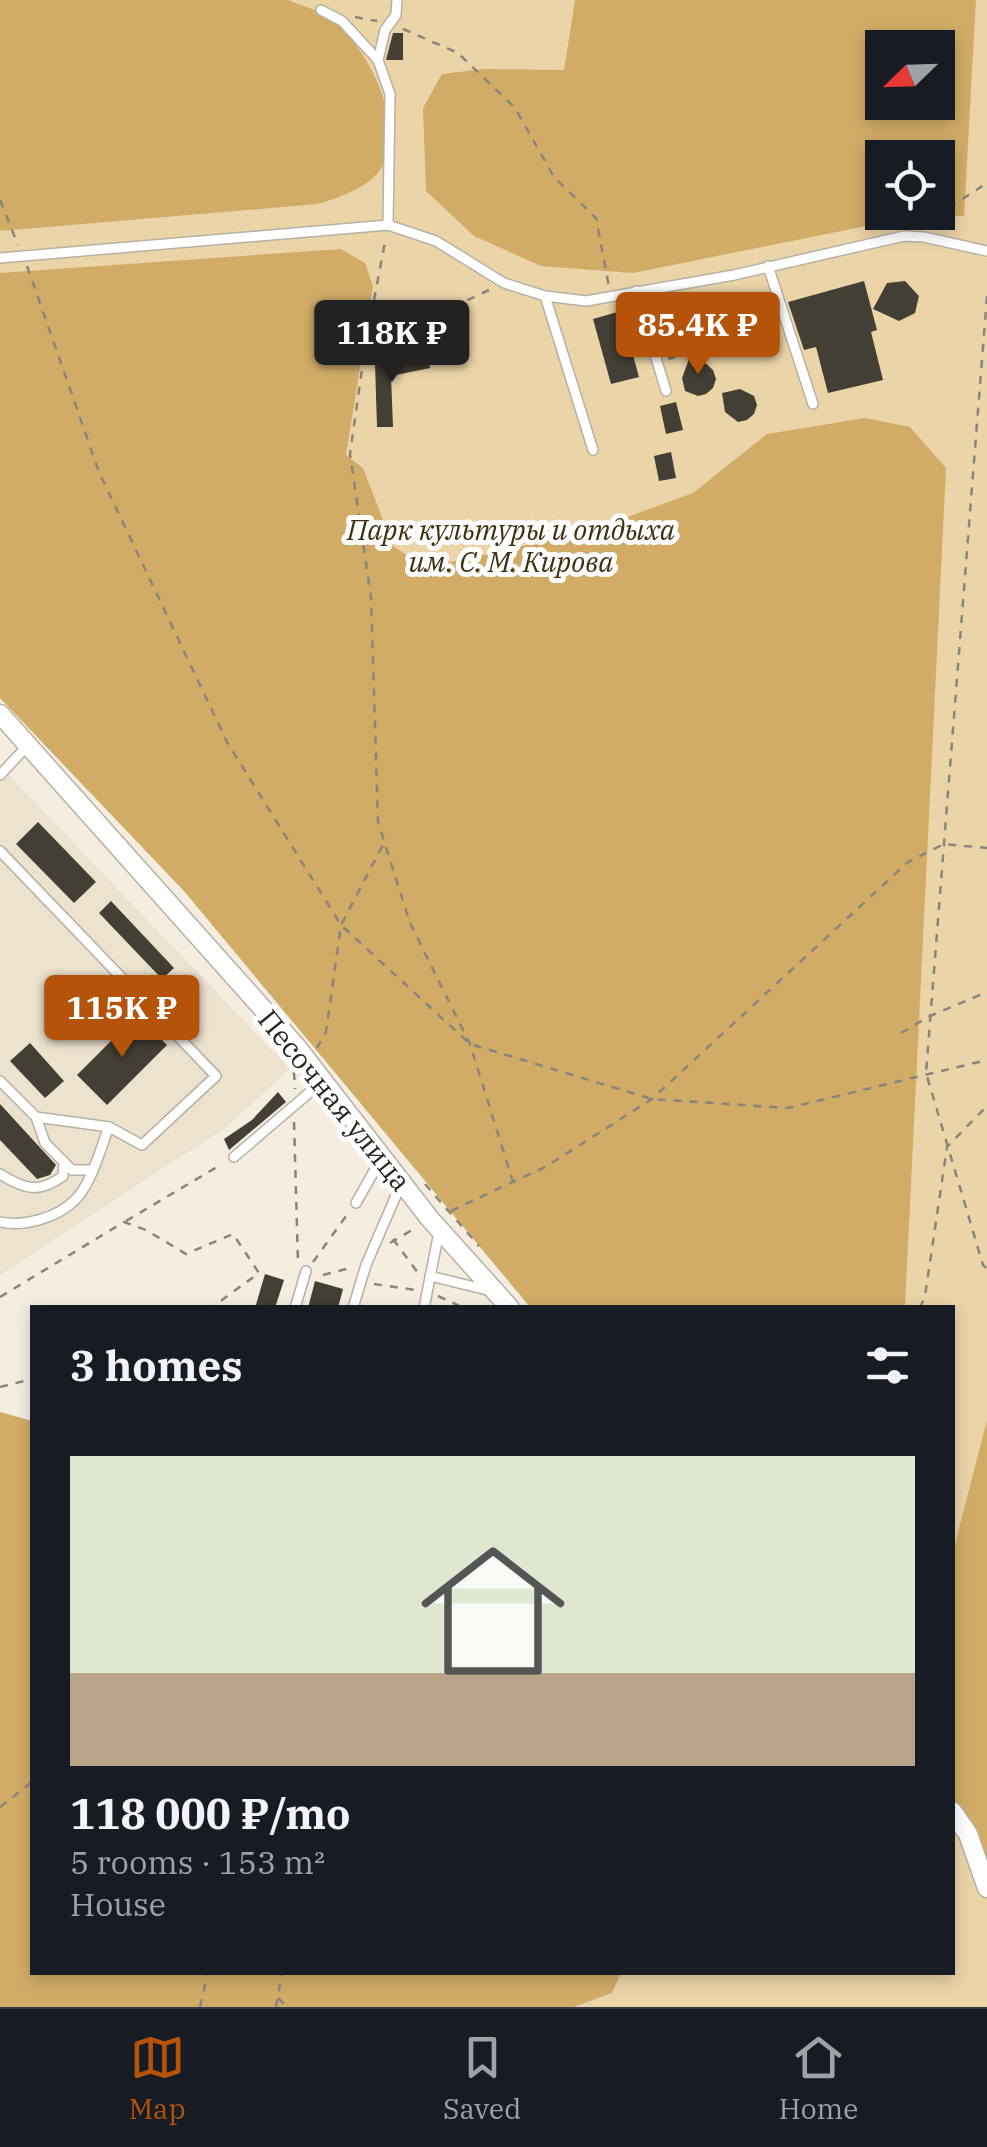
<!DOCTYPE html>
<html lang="en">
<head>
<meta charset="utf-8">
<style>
	:root { --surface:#171b24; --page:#20242c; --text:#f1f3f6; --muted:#9ea1a6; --line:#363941; --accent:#b45309 }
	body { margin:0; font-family:"IBM Plex Serif",serif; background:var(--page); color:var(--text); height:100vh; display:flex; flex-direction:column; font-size:38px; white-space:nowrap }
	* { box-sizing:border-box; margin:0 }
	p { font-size:32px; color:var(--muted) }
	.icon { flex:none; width:55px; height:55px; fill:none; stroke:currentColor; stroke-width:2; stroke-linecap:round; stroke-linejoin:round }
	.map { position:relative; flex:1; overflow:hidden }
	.drawer { position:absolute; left:30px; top:1305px; width:925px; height:670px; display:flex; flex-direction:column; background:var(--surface); border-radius:0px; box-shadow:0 5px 15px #0003 }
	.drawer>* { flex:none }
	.needle { width:65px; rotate:247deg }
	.buttons { position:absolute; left:865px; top:30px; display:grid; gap:20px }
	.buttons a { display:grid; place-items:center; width:90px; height:90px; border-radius:0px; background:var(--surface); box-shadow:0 5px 15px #0003; font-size:50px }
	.price { position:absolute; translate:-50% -85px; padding:0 22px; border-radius:10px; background:var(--accent); color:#fff; font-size:32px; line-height:65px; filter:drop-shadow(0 2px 5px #0008) }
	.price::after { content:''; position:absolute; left:50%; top:60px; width:30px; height:22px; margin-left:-15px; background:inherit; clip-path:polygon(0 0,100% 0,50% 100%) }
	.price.active { background:#222; color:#fff }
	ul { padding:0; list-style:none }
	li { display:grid; align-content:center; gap:20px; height:530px; padding:0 40px }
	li+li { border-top:2px solid var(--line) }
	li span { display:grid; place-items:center; height:310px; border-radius:0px; color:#555 }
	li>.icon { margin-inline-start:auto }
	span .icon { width:180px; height:180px; fill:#fffc; stroke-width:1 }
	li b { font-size:42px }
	h2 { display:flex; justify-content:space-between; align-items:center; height:120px; padding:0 40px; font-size:42px }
	.dock { display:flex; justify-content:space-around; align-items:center; height:140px; border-top:2px solid var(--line); background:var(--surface); font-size:28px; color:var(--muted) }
	.dock a { display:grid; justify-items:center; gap:5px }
	.dock .active { color:var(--accent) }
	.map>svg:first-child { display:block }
	.built { fill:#ede2ce }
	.green { fill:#ecd4a9; fill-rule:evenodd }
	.forest { fill:#d0ac67; fill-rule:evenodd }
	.building { fill:#443f34 }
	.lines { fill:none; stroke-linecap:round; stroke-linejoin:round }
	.lane-casing { stroke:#b7b1a4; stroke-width:12 }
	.street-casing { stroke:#b7b1a4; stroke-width:21 }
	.path { stroke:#8a857c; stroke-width:2.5; stroke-dasharray:8 8; stroke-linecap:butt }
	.lane { stroke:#fff; stroke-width:9 }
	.street { stroke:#fff; stroke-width:18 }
	.labels { text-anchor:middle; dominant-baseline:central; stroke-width:10; stroke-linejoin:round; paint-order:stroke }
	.park-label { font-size:28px; font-style:italic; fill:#3f3011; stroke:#fff }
	.street-label { font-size:28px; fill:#292722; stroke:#fff }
</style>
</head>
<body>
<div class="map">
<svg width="987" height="2007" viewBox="0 0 987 2007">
	<rect width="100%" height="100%" fill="#f4ede0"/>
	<!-- built -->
	<polygon class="built" points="0,766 290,1069 228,1126 0,1275"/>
	<!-- green -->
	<path class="green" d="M 0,0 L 987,0 L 987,2007 L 574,2007 L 612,1993 L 621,1973 L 952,1972 L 952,1308 L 530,1307 L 184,891 L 0,698 ZM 882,48 L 938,48 L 938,102 L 882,102 ZM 882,158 L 938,158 L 938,212 L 882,212 Z"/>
	<!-- forest -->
	<g class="forest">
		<path d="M 0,0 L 288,0 C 302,6 320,10 331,19 C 369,46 414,138 374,177 C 359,191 337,198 318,204 L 0,231 Z"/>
		<path d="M 575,0 L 976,0 L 964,216 L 916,216 L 633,273 L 541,266 L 474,236 L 426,191 L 423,108 L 442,74 L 484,69 L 564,70 ZM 882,48 L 938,48 L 938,102 L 882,102 ZM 882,158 L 938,158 L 938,212 L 882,212 Z"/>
		<polygon points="341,249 365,263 373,286 346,455 363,468 393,546 414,560 442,564 586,532 693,493 767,434 865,418 910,427 946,468 905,1307 530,1307 184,891 0,698 0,273"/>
		<polygon points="0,1412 32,1421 32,1972 621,1973 612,1993 574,2007 0,2007"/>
		<polygon points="987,1420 987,1888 953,1811 953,1552"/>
	</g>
	<!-- building -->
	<g class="building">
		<polygon points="393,33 403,33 403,60 386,60"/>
		<polygon points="864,281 877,330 871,332 883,380 828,393 816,347 804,350 788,302"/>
		<polygon points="905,281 919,296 915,313 899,321 873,309 887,283"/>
		<polygon points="748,297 754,336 732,337 672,354 665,330 728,312 726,300"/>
		<polygon points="621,311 639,377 611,384 593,319"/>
		<polygon points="692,351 713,370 716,379 713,388 706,394 698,396 685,391 682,378"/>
		<polygon points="427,356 430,368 391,376 393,427 377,427 375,364"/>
		<polygon points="740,389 754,396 757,405 754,414 747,420 738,422 725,412 722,393"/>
		<polygon points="676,402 683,430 666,434 660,406"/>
		<polygon points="671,452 676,478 659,481 654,456"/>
		<polygon points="38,822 96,882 74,903 16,844"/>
		<polygon points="111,901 174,968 162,979 99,913"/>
		<polygon points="137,1015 167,1045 107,1105 77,1075"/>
		<polygon points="30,1043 64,1081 45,1098 10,1061"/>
		<polygon points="278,1092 286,1102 229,1150 224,1139 252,1120"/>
		<polygon points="0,1104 56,1165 50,1175 37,1179 0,1140"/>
		<polygon points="265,1274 284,1280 275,1308 255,1308"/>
		<polygon points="315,1281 343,1289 338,1308 308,1308"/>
	</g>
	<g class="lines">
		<defs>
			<g id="lane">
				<polyline points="321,10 342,21 378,60"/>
				<polyline points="388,225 390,94 378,60 385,30 396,15 397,0"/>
				<polyline points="0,258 388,225 436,241 504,283 545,296 586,301 734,275 904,236 924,237 987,251"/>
				<polyline points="768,266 813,404"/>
				<polyline points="636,291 666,391"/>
				<polyline points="545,296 593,450"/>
				<polyline points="0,775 28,745"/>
				<path d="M 0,851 L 216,1076 L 142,1145 L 109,1127 C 100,1149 92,1183 75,1200 C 57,1218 24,1227 0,1222"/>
				<polyline points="0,1081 36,1117 109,1127"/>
				<polyline points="234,1157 323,1081"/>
				<polyline points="64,1162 72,1170 91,1170"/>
				<path d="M 0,1174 C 24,1189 39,1194 63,1176 L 64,1162 L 45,1143 L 36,1117"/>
				<polyline points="356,1203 382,1157"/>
				<polyline points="430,1276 491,1291"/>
				<polyline points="295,1308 306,1271"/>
				<polyline points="353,1308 366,1265 401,1184"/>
				<polyline points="424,1308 439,1232"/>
			</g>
			<g id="street">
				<polyline points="0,714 296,1046 430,1219 510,1308"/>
				<polyline points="952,1811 968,1834 987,1888"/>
			</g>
		</defs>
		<!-- lane casing -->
		<use href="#lane" class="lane-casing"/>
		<!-- street casing -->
		<use href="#street" class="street-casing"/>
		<!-- path -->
		<g class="path">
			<polyline points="355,17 377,21"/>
			<polyline points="403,29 458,53 515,108 554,177 596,218 609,287"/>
			<polyline points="0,200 18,245"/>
			<polyline points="922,225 987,183"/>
			<polyline points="27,266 99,472 227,742 341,925 470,1044 652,1099 788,1108 987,1060"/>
			<polyline points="489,290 365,348 350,454 371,597 378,822 410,923 470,1044 513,1182"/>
			<polyline points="987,296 926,1073 983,1265 987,1269"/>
			<polyline points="365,347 386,237"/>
			<polyline points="668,359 727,342 718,302"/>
			<polyline points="901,1033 930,1016 987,992"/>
			<polyline points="317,1048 326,1032 341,925 383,845"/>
			<polyline points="294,1072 295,1089"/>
			<polyline points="294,1122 298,1263"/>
			<polyline points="425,1184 479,1246"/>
			<polyline points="451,1211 547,1166 652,1099 908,862 944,844 987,848"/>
			<polyline points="126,1221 222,1164"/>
			<polyline points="393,1239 418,1273"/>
			<polyline points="390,1243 417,1227"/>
			<polyline points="313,1262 349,1212"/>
			<polyline points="323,1275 350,1268"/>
			<polyline points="374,1284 416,1290"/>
			<polyline points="438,1296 464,1308"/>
			<polyline points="0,1297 124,1222 146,1230 186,1254 233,1234 259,1273 211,1308"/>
			<polyline points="920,1308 925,1296 947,1147 987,1106"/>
			<polyline points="0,1387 32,1379"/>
			<polyline points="0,1807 32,1782"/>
			<polyline points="278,1998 287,2007"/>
			<polyline points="200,2007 208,1972"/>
			<polyline points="276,2007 282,1972"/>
		</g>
		<!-- lane -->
		<use href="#lane" class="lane"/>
		<!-- street -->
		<use href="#street" class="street"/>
	</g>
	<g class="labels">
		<!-- park labels -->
		<g class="park-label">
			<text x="511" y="529">Парк культуры и отдыха<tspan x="511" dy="32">им. С. М. Кирова</tspan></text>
		</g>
		<!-- street labels -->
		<g class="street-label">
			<text transform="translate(335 1100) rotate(51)">Песочная улица</text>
		</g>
	</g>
</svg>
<div class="buttons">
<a><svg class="needle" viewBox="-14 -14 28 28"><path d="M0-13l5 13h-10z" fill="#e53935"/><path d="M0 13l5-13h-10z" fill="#9ea1a6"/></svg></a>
<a><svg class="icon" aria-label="locate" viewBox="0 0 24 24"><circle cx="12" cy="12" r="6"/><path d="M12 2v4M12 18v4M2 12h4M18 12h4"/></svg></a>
</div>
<b class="price" style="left:698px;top:377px">85.4K ₽</b>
<b class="price active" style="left:392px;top:385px">118K ₽</b>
<b class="price" style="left:122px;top:1060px">115K ₽</b>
<section class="drawer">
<h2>3 homes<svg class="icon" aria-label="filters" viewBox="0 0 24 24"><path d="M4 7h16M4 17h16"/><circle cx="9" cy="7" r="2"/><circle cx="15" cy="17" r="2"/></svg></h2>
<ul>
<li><span style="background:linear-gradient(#dfe7d0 70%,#b9a48a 0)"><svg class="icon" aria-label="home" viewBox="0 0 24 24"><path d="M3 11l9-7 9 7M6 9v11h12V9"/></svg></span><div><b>118 000 ₽/mo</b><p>5 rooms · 153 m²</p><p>House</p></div></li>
</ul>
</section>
</div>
<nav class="dock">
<a class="active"><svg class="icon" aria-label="map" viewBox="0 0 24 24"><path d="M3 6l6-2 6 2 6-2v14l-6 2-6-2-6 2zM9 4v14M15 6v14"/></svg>Map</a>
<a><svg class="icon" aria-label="saved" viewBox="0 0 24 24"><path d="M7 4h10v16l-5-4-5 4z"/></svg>Saved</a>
<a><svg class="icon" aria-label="home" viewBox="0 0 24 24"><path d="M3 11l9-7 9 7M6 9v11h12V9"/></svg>Home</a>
</nav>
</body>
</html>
